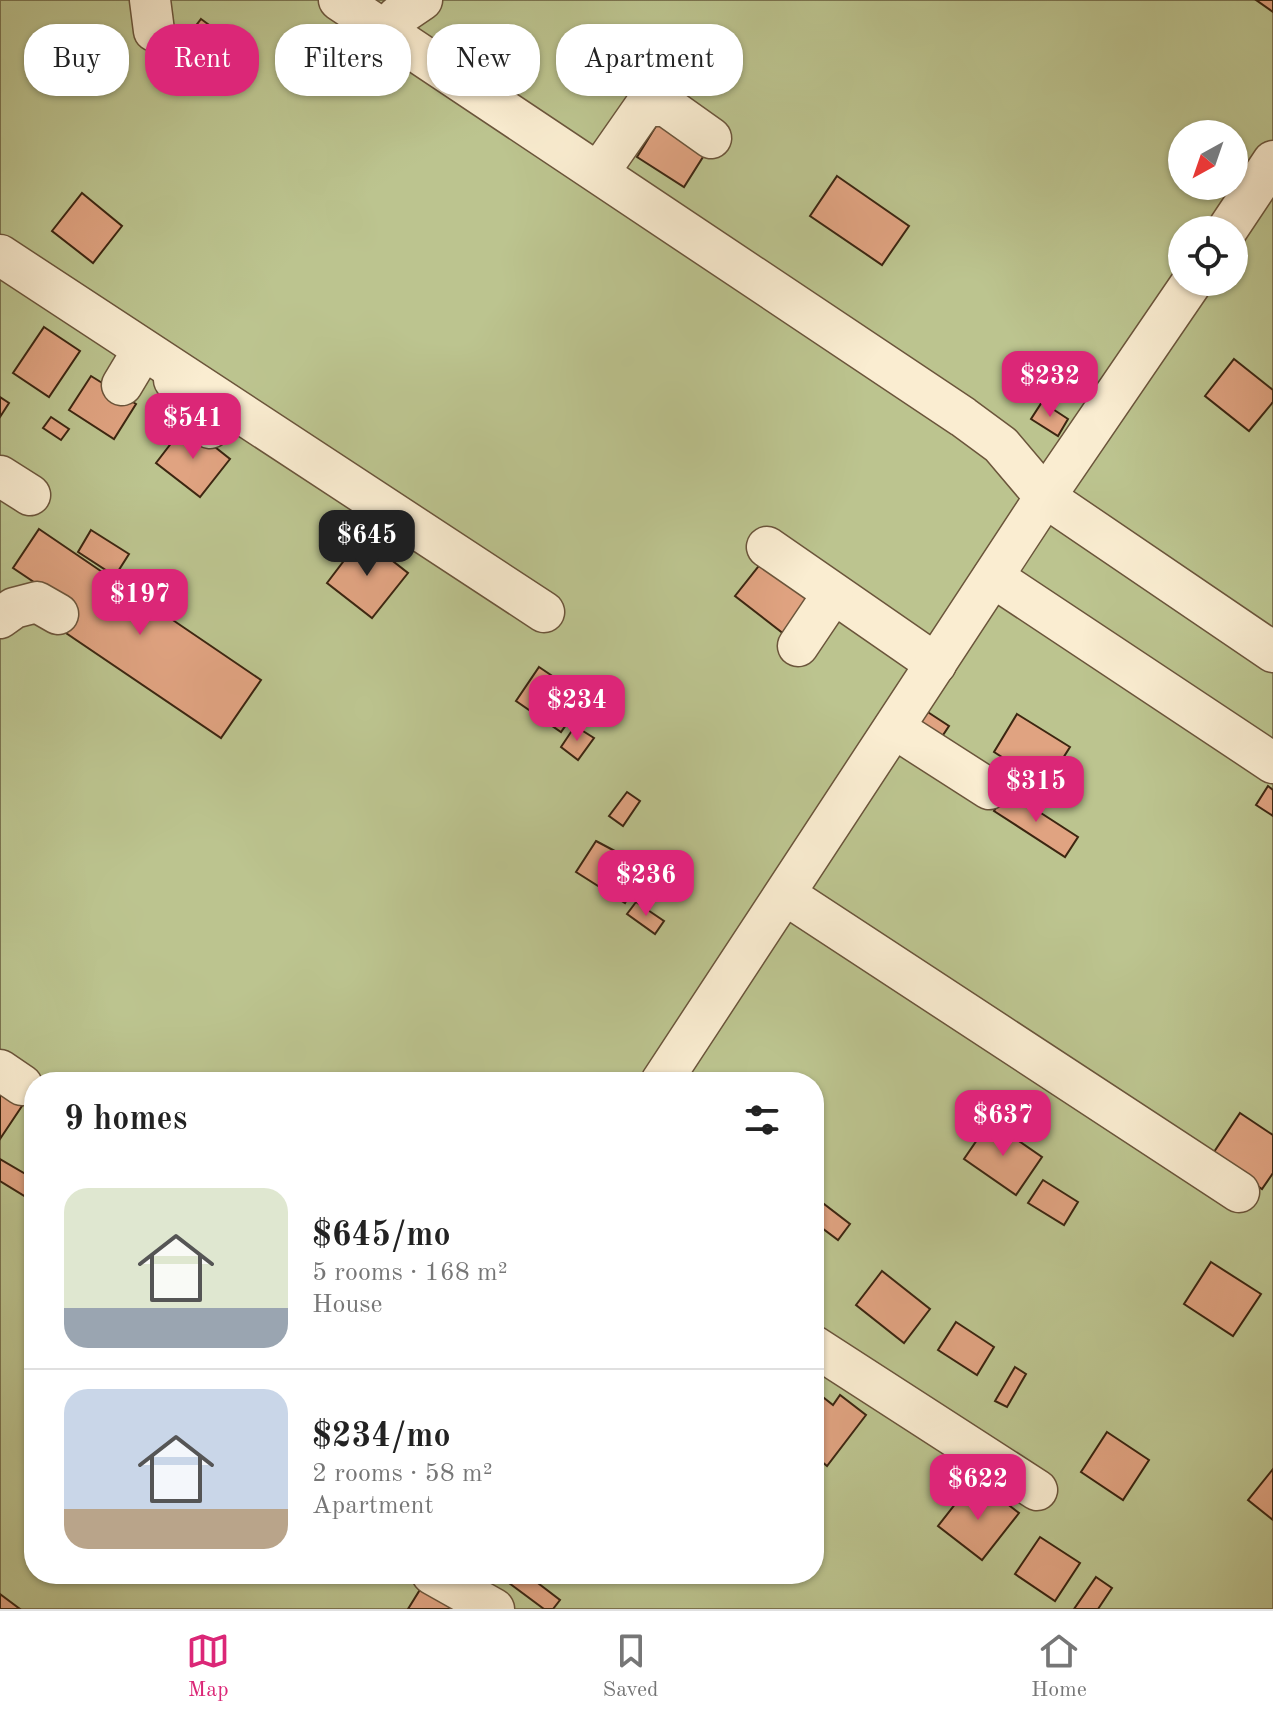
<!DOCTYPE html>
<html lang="en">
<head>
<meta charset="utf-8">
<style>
	:root { --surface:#fff; --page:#f2f2f2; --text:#222; --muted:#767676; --line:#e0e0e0; --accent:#db2777 }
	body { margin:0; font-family:"Old Standard TT",serif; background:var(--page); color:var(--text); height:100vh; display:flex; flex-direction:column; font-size:30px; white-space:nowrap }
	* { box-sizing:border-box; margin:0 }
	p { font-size:26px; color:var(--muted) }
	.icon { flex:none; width:44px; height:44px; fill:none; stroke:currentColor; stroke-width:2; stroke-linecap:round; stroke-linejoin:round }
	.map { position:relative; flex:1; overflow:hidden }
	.sheet { position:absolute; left:24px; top:1072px; width:800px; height:512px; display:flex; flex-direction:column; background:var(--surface); border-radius:32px; box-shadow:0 2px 6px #0004 }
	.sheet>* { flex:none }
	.guide { position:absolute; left:24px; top:24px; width:800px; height:72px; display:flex; gap:16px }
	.needle { width:52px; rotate:220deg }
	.fabs { position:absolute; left:1168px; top:120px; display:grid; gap:16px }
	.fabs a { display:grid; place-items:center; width:80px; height:80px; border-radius:50%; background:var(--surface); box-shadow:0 2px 6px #0004; font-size:40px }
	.price { position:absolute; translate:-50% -68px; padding:0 18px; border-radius:16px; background:var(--accent); color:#fff; font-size:26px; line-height:52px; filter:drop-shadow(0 2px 4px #0008) }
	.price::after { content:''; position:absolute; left:50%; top:48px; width:24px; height:18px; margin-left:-12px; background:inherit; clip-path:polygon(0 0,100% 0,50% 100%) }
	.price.active { background:#222; color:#fff }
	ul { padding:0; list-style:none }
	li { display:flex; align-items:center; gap:24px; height:200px; padding:0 40px }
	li+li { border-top:2px solid var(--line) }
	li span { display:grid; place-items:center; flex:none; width:224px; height:160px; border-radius:24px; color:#555 }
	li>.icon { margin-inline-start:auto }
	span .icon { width:96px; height:96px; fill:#fffc; stroke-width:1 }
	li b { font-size:34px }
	h2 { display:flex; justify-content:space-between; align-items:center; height:96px; padding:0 40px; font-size:34px }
	.pill { padding:0 28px; border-radius:32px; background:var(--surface); box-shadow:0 2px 6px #0004; font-size:28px; line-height:72px }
	.pill.active { background:var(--accent); color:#fff }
	.menu { display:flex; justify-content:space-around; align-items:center; height:112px; border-top:2px solid var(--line); background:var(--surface); font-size:22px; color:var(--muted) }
	.menu a { display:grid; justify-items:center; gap:4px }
	.menu .active { color:var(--accent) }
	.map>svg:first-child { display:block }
	.green { fill:#bcc48f; stroke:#7c7550; stroke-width:2; fill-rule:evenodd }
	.building { fill:#e0a381; stroke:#3c2611; stroke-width:2 }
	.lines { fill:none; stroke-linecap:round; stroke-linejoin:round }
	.minor-casing { stroke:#6b553b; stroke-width:43 }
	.minor { stroke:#faedd1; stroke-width:40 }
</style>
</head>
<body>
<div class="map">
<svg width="1273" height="1609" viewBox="0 0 1273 1609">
	<rect width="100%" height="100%" fill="#f7e3b8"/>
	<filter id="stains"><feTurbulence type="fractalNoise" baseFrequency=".0025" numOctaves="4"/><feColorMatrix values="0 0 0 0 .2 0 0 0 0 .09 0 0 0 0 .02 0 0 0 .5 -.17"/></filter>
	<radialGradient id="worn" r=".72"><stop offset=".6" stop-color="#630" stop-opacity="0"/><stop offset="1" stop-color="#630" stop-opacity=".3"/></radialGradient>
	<!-- green -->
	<path class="green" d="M 0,0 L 1273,0 L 1273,1609 L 0,1609 ZM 1182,134 L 1234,134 L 1234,186 L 1182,186 ZM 1182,230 L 1234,230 L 1234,282 L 1182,282 ZM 34,1082 L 814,1082 L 814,1574 L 34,1574 Z"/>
	<!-- building -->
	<g class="building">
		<polygon points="1256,0 1273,0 1273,12"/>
		<polygon points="201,19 238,46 207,88 170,60"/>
		<polygon points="661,118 708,149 684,187 637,157"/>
		<polygon points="837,176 909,226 882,265 810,216"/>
		<polygon points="82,193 122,226 93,263 52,231"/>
		<polygon points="44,327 80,351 49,397 13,373"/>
		<polygon points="1234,359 1273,390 1273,402 1249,431 1205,396"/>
		<polygon points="91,376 136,404 114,439 69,410"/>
		<polygon points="0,397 9,403 0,417"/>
		<polygon points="1042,402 1068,419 1058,436 1031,419"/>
		<polygon points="51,417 69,429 61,440 43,428"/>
		<polygon points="186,424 230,459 200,497 156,463"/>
		<polygon points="39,529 261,680 221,738 60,629 74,609 13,568"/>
		<polygon points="91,530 129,554 115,576 78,552"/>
		<polygon points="362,537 408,573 372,618 327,583"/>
		<polygon points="765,558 823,603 793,641 735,596"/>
		<polygon points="539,667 585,698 561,732 516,701"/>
		<polygon points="917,705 949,726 939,741 907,719"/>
		<polygon points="1017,714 1070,747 1046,785 994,752"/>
		<polygon points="575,726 594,738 578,760 561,747"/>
		<polygon points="1268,786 1273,790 1273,816 1256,805"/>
		<polygon points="1007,791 1078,837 1065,857 994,811"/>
		<polygon points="627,792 640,801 623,826 609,816"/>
		<polygon points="596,841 645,867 625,903 576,872"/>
		<polygon points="636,902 664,921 655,934 627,914"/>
		<polygon points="0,1091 22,1106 0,1139"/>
		<polygon points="1240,1113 1273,1135 1273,1173 1262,1189 1212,1155"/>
		<polygon points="990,1121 1042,1157 1016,1195 964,1159"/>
		<polygon points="0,1159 34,1179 31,1200 0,1181"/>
		<polygon points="1043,1180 1078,1202 1064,1225 1028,1203"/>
		<polygon points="814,1186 820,1190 815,1197 850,1224 838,1240 814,1222"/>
		<polygon points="1211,1262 1261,1294 1233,1336 1184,1304"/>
		<polygon points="882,1271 930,1309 904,1343 856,1305"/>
		<polygon points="956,1322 994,1347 977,1375 938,1350"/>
		<polygon points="1015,1367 1026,1374 1007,1407 995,1401"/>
		<polygon points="814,1390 833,1405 840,1395 866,1415 827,1466 814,1455"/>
		<polygon points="1107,1432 1149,1460 1123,1500 1081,1472"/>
		<polygon points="1273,1469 1273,1520 1248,1500"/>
		<polygon points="967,1489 984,1502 992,1492 1019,1513 982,1560 938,1526"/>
		<polygon points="1040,1537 1080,1563 1055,1601 1015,1574"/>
		<polygon points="516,1574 526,1574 560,1600 553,1609 544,1609 509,1583"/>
		<polygon points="1096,1577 1112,1588 1098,1609 1074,1609"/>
		<polygon points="426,1580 470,1609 408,1609"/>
		<polygon points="0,1594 20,1609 0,1609"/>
	</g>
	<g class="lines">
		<defs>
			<g id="minor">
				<polyline points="150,0 154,31"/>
				<polyline points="339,0 963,417 1001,445 1045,497 1273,652"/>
				<polyline points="386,31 397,17 422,0"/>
				<polyline points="599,172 645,106 666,106 711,138"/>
				<polyline points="1227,230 1273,161"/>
				<polyline points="0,255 544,612"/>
				<polyline points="174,380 210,428"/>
				<polyline points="122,385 143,350"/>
				<polyline points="0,476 30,495"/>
				<polyline points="767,547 936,664"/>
				<polyline points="993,577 1273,763"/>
				<polyline points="0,618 14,608 37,602 58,614"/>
				<polyline points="798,646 833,594"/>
				<polyline points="894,728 989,789"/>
				<polyline points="786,895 1239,1192"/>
				<polyline points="0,1070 22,1085"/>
				<polyline points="661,1082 1045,497 1192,282"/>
				<polyline points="814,1346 1037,1490"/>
				<polyline points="432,1574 494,1609"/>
			</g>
		</defs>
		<!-- minor casing -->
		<use href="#minor" class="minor-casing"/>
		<!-- minor -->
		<use href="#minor" class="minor"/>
	</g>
	<rect width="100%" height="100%" filter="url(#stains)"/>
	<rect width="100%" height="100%" fill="url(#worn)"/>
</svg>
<div class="fabs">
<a><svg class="needle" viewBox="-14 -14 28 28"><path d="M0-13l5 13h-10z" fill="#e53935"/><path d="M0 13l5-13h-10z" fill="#767676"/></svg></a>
<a><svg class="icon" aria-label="locate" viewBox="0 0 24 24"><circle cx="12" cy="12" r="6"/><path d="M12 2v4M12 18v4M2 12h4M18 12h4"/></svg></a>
</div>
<b class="price" style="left:1050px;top:419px">$232</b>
<b class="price" style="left:193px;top:461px">$541</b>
<b class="price active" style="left:367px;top:578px">$645</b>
<b class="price" style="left:140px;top:637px">$197</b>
<b class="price" style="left:577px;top:743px">$234</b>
<b class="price" style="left:1036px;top:824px">$315</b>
<b class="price" style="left:646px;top:918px">$236</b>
<b class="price" style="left:1003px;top:1158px">$637</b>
<b class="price" style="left:978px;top:1522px">$622</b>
<div class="guide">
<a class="pill">Buy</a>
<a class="pill active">Rent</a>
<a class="pill">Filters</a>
<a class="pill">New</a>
<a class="pill">Apartment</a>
</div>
<section class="sheet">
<h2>9 homes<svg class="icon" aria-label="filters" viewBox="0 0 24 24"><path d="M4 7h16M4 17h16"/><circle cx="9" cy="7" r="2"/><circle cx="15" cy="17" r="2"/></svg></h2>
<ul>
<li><span style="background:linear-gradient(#dfe7d0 75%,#9aa5b1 0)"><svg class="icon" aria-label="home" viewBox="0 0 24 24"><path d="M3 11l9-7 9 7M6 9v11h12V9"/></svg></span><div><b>$645/mo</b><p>5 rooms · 168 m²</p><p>House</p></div></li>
<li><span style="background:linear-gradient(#c9d6e8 75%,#b9a48a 0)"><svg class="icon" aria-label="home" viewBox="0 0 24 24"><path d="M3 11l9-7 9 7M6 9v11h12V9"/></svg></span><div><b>$234/mo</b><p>2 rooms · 58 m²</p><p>Apartment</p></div></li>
</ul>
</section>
</div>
<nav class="menu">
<a class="active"><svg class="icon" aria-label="map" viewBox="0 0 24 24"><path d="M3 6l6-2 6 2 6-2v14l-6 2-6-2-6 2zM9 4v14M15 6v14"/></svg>Map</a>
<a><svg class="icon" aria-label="saved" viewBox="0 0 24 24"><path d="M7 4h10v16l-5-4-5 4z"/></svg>Saved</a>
<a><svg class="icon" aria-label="home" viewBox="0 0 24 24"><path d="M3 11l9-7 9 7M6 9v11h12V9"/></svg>Home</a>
</nav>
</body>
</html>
